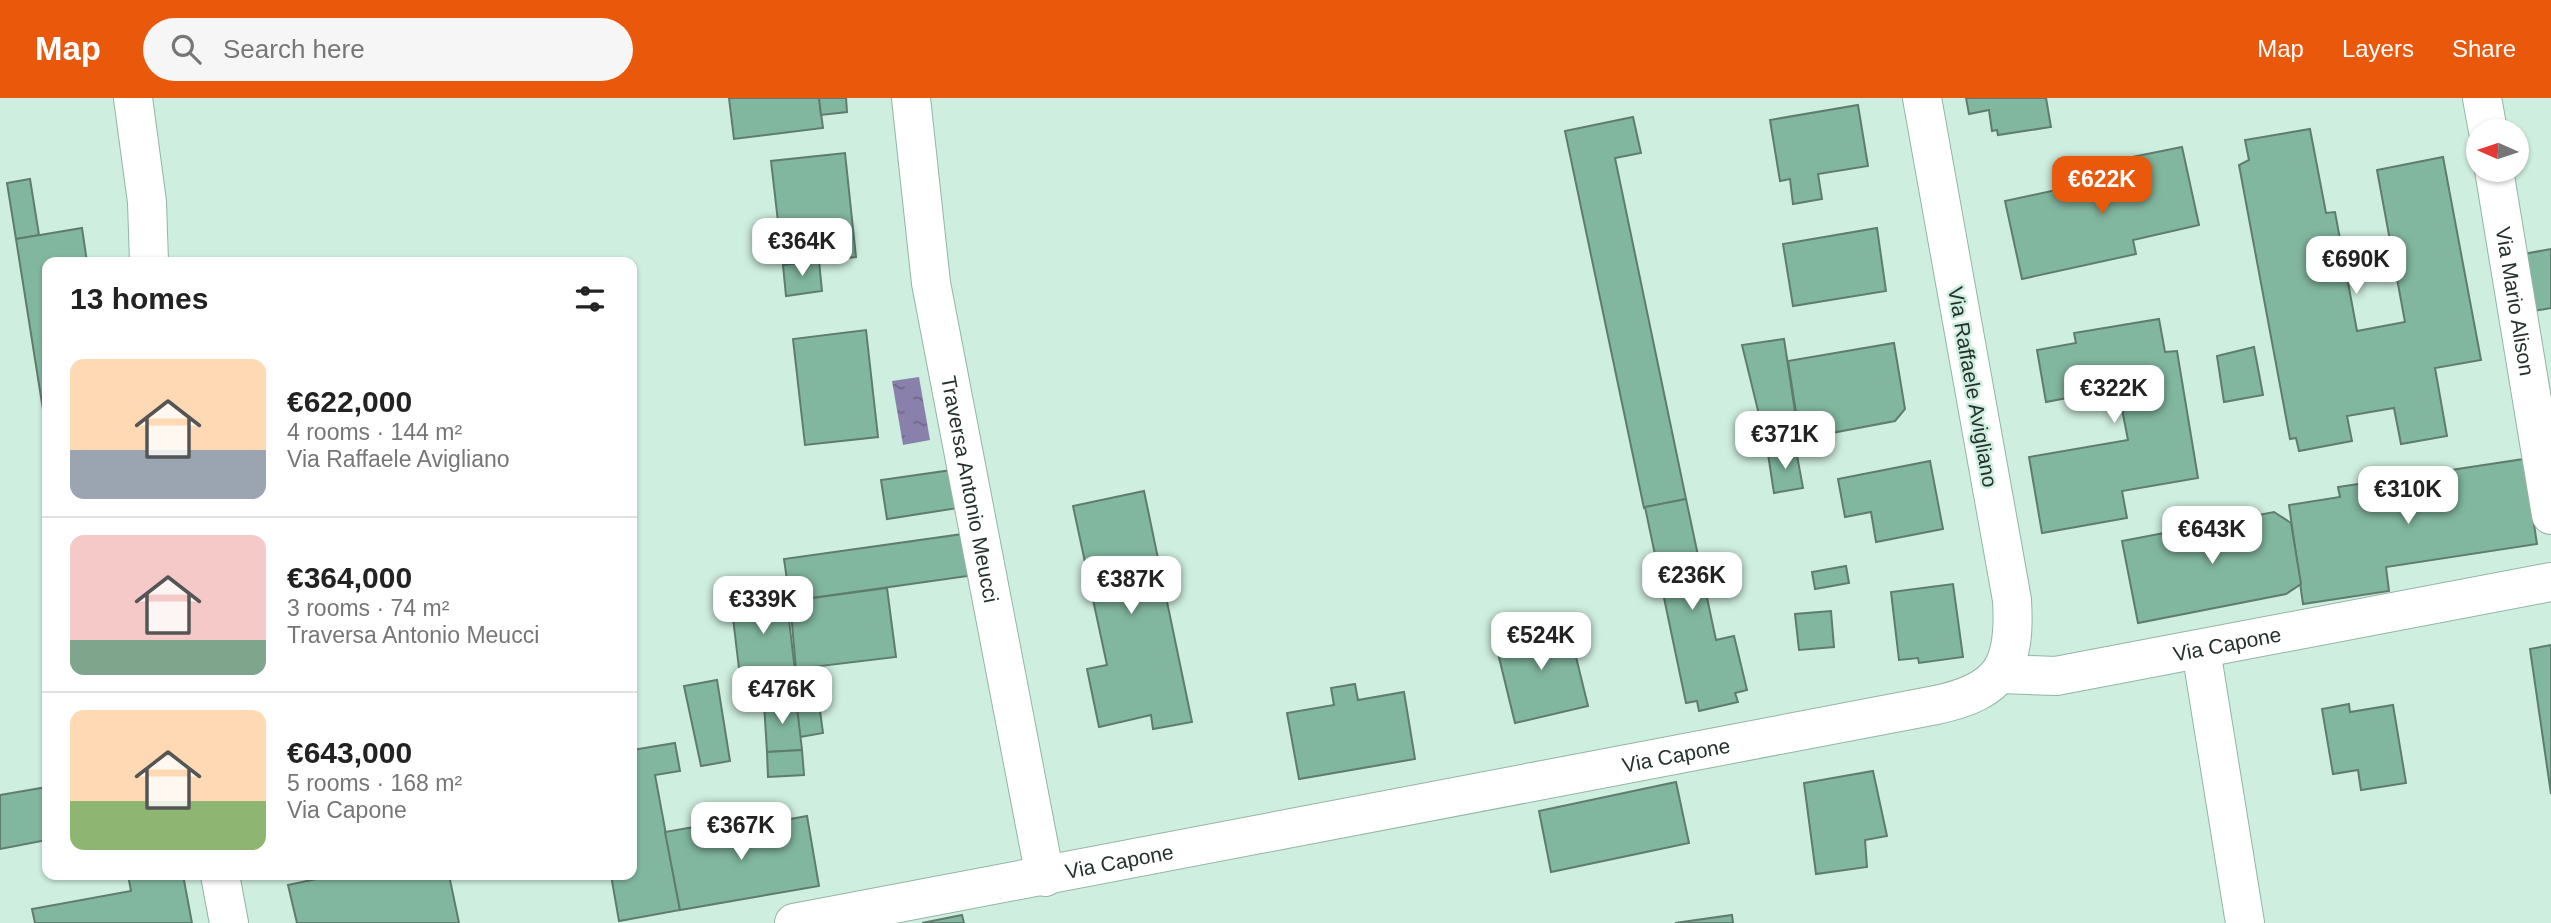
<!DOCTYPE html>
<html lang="en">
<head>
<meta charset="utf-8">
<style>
	:root { --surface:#fff; --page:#f6f6f6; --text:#222; --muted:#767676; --line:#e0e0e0; --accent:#ea580c }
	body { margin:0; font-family:Helvetica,sans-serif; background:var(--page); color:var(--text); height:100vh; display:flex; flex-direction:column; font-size:26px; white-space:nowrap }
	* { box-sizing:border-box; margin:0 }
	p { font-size:23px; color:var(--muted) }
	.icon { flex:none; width:38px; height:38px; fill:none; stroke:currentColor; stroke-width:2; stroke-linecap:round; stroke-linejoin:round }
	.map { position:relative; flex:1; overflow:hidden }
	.sheet { position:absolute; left:42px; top:159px; width:595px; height:623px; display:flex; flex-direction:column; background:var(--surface); border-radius:14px; box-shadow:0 2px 5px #0004 }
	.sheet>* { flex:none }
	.needle { width:46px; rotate:273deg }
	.controls { position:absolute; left:2466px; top:21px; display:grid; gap:14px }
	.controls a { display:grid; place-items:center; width:63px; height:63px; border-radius:50%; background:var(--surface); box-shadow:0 2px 5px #0004; font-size:35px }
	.price { position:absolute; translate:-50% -60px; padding:0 16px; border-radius:14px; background:#fff; color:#222; font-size:23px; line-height:46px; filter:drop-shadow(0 2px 4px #0008) }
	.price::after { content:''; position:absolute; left:50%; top:42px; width:21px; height:16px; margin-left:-10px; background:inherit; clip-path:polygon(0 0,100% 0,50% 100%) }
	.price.active { background:var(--accent); color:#fff }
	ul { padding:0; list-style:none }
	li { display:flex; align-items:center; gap:21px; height:175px; padding:0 28px }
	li+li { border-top:2px solid var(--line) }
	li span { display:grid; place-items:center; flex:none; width:196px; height:140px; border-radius:14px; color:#555 }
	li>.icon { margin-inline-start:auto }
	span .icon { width:84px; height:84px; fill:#fffc; stroke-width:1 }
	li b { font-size:30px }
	h2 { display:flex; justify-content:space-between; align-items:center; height:84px; padding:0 28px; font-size:30px }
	header { display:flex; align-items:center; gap:42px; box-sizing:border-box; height:98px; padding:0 35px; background:var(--accent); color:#fff }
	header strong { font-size:33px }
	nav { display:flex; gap:38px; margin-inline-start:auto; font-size:24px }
	.search { width:490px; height:63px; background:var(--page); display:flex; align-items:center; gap:18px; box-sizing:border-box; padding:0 24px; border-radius:38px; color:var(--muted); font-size:26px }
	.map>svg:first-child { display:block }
	.water { fill:url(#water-ripples) }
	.building { fill:#82b79f; stroke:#5f7c6f; stroke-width:2 }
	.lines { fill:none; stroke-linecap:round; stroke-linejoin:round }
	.street-casing { stroke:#95b4a5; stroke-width:40 }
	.secondary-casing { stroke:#95b4a5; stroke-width:40 }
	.street { stroke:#fff; stroke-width:38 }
	.secondary { stroke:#fff; stroke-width:38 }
	.labels { text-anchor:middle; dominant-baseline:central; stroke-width:5; stroke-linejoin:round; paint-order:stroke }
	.street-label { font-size:21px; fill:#25322c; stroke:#ceeedf }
</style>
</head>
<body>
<header>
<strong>Map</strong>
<div class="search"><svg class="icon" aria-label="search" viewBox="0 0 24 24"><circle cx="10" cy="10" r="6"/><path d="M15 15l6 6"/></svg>Search here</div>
<nav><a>Map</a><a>Layers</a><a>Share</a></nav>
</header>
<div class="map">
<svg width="2551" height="825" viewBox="0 0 2551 825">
	<defs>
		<pattern id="water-ripples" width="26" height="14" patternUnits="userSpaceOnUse" patternTransform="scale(1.75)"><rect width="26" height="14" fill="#8980ab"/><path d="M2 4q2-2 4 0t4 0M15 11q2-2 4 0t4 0" fill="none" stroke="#70698b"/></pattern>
	</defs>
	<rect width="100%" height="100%" fill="#ceeedf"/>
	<!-- water -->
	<polygon class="water" points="919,279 930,342 903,347 892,283"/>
	<!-- building -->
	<g class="building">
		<polygon points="729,0 819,0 823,30 734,41"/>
		<polygon points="819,0 846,0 847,14 821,17"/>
		<polygon points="1966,0 2046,0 2051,29 1998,37 1997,32 1992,33 1989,12 1969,16"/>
		<polygon points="1858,7 1868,68 1818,76 1822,101 1793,106 1790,81 1780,83 1770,22"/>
		<polygon points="1633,19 1641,55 1615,60 1686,401 1644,410 1565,33"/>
		<polygon points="2310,31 2326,115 2335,114 2357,233 2405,224 2377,72 2443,59 2481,262 2435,270 2447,338 2401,346 2394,310 2347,318 2352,343 2299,353 2296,340 2290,341 2239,67 2249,62 2245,42"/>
		<polygon points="2182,49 2199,127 2133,142 2136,156 2022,181 2005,103 2135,75 2132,59"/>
		<polygon points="845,55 856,159 783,167 771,63"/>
		<polygon points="30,81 39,137 16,141 7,85"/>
		<polygon points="82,130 87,164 47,164 47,337 16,141"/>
		<polygon points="1877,130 1886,193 1793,208 1783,146"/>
		<polygon points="2551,151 2551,210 2528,214 2518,157"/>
		<polygon points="819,163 822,193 786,198 783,167"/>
		<polygon points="2159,221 2165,254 2177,253 2198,380 2122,393 2127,420 2042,435 2029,359 2128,342 2120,301 2089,306 2088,296 2046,304 2037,252 2076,245 2074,235"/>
		<polygon points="866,232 878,339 805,347 793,241"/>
		<polygon points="1784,241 1798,333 1764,337 1742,247"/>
		<polygon points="1894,245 1905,311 1895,323 1800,341 1788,263"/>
		<polygon points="2254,249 2263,297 2224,304 2217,258"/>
		<polygon points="1796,352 1803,390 1774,395 1768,356"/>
		<polygon points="2524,361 2537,446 2386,469 2389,493 2303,506 2289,407 2340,399 2338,389"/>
		<polygon points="1930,363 1943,431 1876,444 1871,414 1845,419 1838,381"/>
		<polygon points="952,372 958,410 887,421 881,382"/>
		<polygon points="1144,393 1192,624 1153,631 1151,617 1099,629 1087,571 1107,567 1073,408"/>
		<polygon points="1686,401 1716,542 1734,538 1747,592 1735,595 1738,604 1699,613 1697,603 1686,605 1645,409"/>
		<polygon points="2274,414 2291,425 2301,486 2286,496 2138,525 2122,443"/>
		<polygon points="963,436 968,478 790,503 784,461"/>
		<polygon points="1846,468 1849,485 1815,491 1812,474"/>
		<polygon points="1953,486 1963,559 1919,565 1918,560 1899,562 1891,494"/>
		<polygon points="887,490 896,559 796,571 790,503"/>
		<polygon points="786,496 795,573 740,579 731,503"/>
		<polygon points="1831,513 1834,549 1799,552 1795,516"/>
		<polygon points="1567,522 1588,608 1515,625 1494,539"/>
		<polygon points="2551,547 2551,696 2530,551"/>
		<polygon points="815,576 823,635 800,639 792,579"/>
		<polygon points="717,582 730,663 701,668 684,588"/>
		<polygon points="1355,586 1358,602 1404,594 1415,661 1299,681 1287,615 1334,607 1331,590"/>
		<polygon points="796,601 802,652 767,654 764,605"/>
		<polygon points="2349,606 2350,614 2393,607 2406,685 2361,692 2358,672 2333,676 2322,611"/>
		<polygon points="675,645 680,673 655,677 680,812 619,823 611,777 632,777 632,652"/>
		<polygon points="802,652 804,677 768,679 767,654"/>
		<polygon points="1873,673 1887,738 1865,742 1867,769 1816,776 1804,685"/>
		<polygon points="1676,684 1689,745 1551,774 1539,713"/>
		<polygon points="47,689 47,742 0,751 0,697"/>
		<polygon points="807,718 819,788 680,812 665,734 723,724 725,733"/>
		<polygon points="128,777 183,777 192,825 35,825 32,811 131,793"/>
		<polygon points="335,777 449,777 459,825 297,825 288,787"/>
		<polygon points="962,817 964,825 922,825"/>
		<polygon points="1732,817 1733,825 1675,825"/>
	</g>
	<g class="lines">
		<defs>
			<g id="street">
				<polyline points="133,0 147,104 149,164"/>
				<path id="s1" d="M 911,0 L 931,185 L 1045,779"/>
				<polyline points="2482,0 2488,33"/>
				<path id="s2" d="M 2494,72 L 2551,417"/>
				<polyline points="2201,552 2245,825"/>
				<path id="s3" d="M 2001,576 L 2056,578 L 2551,484"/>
				<polyline points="220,777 229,825"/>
			</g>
			<g id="secondary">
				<path id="s4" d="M 794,825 L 1936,607 C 2002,593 2016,568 2012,502 L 1922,0"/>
			</g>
		</defs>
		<!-- street casing -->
		<use href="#street" class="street-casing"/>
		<!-- secondary casing -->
		<use href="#secondary" class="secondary-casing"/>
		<!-- street -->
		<use href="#street" class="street"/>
		<!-- secondary -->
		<use href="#secondary" class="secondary"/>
	</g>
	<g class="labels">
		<!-- street labels -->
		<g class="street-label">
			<text stroke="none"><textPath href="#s2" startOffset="133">Via Mario Alison</textPath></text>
			<text transform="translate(1973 289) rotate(80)">Via Raffaele Avigliano</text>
			<text stroke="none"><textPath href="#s1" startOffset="396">Traversa Antonio Meucci</textPath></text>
			<text stroke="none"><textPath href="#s3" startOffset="229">Via Capone</textPath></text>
			<text stroke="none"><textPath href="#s4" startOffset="898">Via Capone</textPath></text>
			<text stroke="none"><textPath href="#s4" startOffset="331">Via Capone</textPath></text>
		</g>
	</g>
</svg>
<div class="controls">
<a><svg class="needle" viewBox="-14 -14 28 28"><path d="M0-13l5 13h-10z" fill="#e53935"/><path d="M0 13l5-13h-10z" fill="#767676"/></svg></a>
</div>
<b class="price active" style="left:2102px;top:118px">€622K</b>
<b class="price" style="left:802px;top:180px">€364K</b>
<b class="price" style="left:2356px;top:198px">€690K</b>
<b class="price" style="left:2114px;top:327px">€322K</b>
<b class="price" style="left:1785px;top:373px">€371K</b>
<b class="price" style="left:2408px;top:428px">€310K</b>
<b class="price" style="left:2212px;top:468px">€643K</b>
<b class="price" style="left:1692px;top:514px">€236K</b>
<b class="price" style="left:1131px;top:518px">€387K</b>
<b class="price" style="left:763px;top:538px">€339K</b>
<b class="price" style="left:1541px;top:574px">€524K</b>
<b class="price" style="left:782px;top:628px">€476K</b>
<b class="price" style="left:741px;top:764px">€367K</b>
<section class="sheet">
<h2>13 homes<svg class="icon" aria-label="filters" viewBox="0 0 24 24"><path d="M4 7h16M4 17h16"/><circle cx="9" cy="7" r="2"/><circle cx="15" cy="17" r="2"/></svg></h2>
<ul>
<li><span style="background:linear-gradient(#ffd9b3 65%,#9aa5b1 0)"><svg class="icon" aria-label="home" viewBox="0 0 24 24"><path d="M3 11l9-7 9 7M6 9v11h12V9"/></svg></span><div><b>€622,000</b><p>4 rooms · 144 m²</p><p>Via Raffaele Avigliano</p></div></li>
<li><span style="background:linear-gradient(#f6c9c9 75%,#7fa58c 0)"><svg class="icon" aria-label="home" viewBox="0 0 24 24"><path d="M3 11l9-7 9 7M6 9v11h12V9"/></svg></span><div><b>€364,000</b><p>3 rooms · 74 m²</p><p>Traversa Antonio Meucci</p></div></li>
<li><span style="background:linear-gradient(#ffd9b3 65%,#8fb573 0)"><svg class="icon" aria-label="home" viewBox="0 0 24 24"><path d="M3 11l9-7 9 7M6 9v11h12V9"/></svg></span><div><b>€643,000</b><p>5 rooms · 168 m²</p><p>Via Capone</p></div></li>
</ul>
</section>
</div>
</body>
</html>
